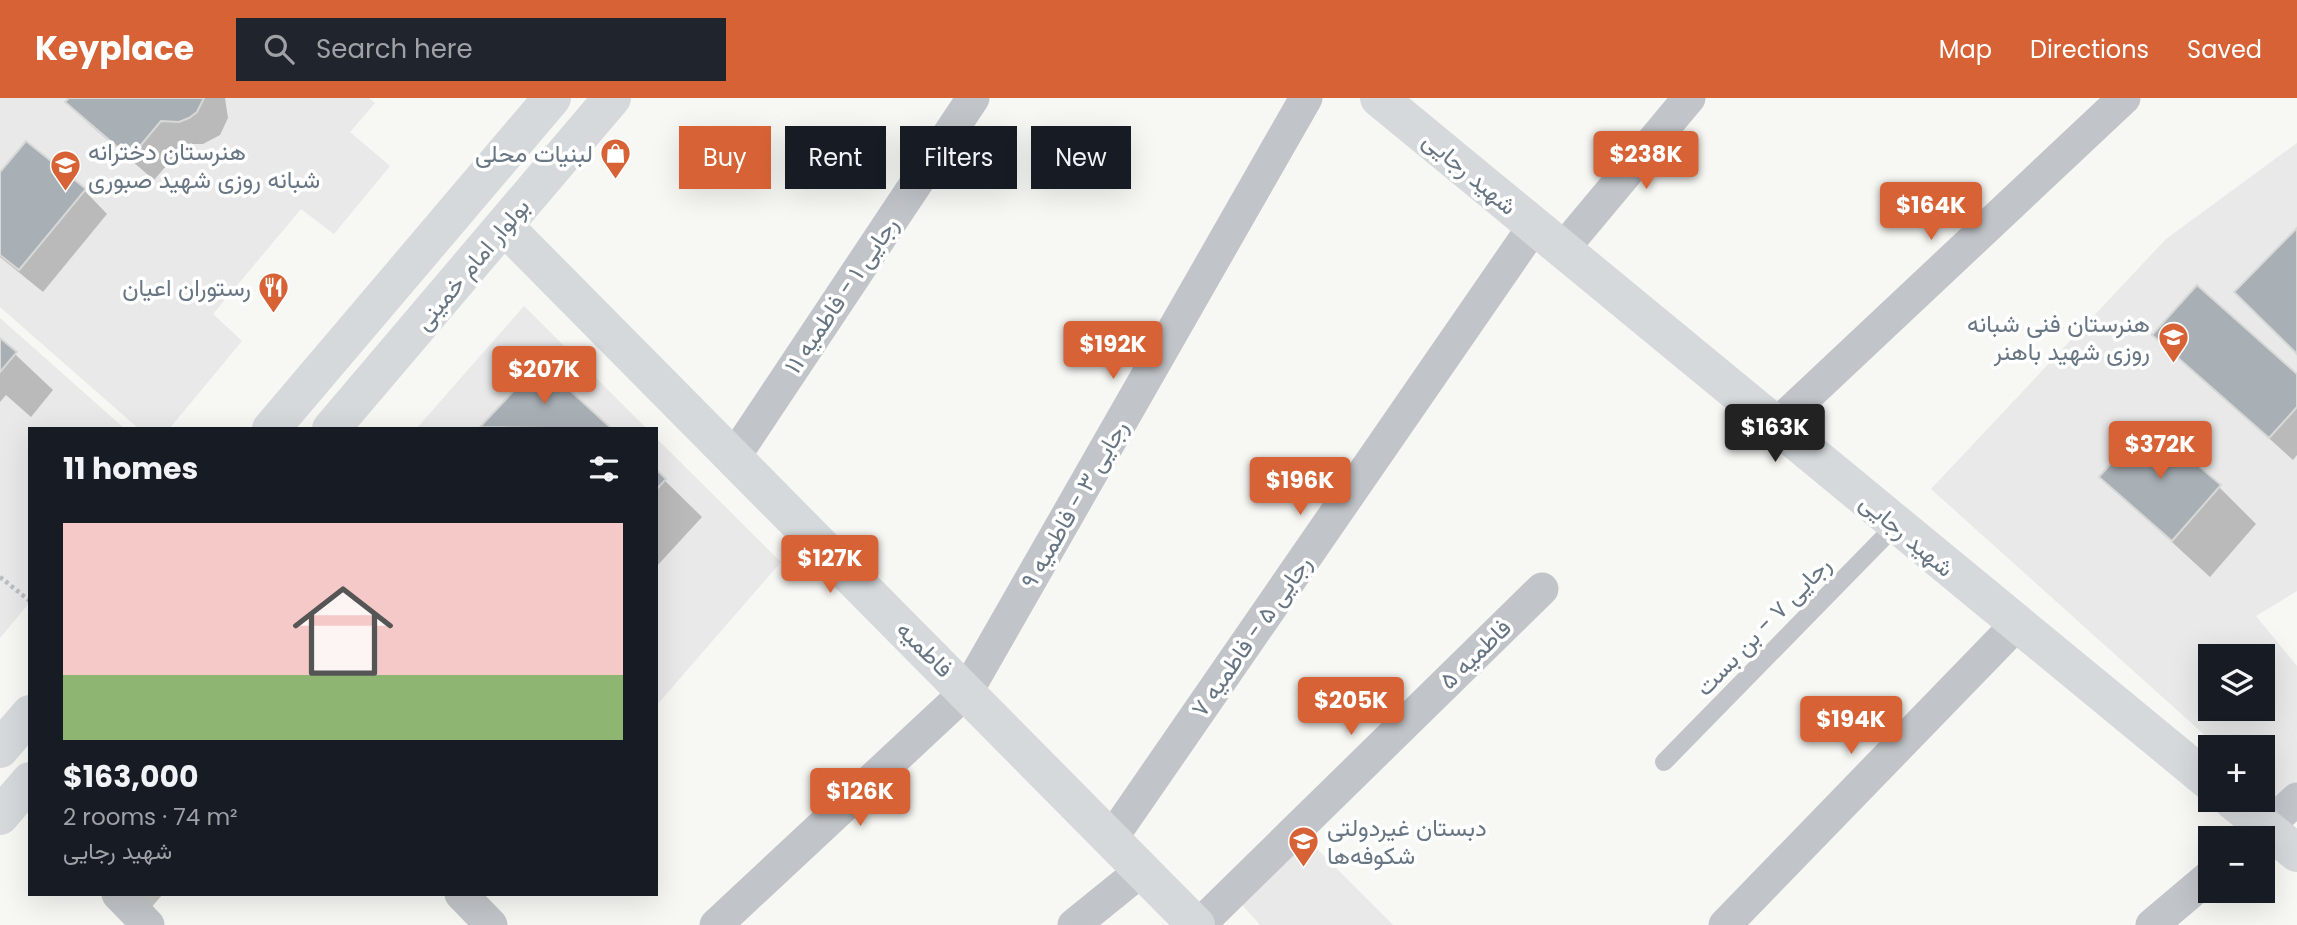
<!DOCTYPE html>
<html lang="en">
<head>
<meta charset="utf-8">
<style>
	:root { --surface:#171b24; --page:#20242c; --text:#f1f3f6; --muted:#9ea1a6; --accent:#d66235 }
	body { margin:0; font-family:Poppins,Vazirmatn,sans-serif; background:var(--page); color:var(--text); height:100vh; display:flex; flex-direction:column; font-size:26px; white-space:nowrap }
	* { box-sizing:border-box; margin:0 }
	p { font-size:23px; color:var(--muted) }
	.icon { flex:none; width:38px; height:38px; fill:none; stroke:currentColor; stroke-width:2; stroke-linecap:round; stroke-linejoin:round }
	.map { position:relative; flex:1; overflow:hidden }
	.side { position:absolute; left:28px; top:329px; width:630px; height:469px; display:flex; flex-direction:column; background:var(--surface); border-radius:0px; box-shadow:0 7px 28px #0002 }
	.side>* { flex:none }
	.hud { position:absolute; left:679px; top:28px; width:665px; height:63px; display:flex; gap:14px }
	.tools { position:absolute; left:2198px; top:546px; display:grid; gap:14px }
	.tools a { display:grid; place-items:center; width:77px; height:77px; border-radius:0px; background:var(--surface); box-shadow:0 7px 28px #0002; font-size:35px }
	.price { position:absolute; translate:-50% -60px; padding:0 16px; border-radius:7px; background:var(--accent); color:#fff; font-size:23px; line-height:46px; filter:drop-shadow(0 2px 4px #0008) }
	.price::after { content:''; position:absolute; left:50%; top:42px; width:21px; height:16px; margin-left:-10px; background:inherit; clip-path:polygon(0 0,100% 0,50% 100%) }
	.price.active { background:#222; color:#fff }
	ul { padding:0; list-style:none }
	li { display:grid; align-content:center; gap:14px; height:371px; padding:0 35px }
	li span { display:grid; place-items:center; height:217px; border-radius:0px; color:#555 }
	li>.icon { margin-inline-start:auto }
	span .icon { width:126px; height:126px; fill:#fffc; stroke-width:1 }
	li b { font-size:30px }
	h2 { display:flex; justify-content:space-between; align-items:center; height:84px; padding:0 35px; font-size:30px }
	.chip { padding:0 24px; border-radius:0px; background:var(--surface); box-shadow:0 7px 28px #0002; font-size:24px; line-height:63px }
	.chip.active { background:var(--accent); color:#fff }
	header { display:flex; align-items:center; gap:42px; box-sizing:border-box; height:98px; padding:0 35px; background:var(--accent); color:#fff }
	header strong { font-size:33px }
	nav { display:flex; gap:38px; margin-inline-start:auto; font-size:24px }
	.search { width:490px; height:63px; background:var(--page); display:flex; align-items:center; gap:18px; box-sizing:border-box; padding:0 24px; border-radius:0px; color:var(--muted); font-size:26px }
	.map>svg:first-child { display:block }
	.built { fill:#e8e9e8; fill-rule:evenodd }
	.shadow { fill:#0003 }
	.building { fill:#a8afb5; stroke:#d8d9d7; stroke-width:2 }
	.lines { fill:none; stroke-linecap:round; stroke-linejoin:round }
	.path { stroke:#bbbdc0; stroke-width:4.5; stroke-dasharray:3.5 3.5; stroke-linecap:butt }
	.lane { stroke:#c1c4c8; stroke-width:18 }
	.street { stroke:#c1c4c8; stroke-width:33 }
	.secondary { stroke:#d5d9dc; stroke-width:38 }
	.primary { stroke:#d5d9dc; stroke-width:38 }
	.labels { text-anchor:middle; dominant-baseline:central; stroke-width:7; stroke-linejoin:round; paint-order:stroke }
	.poi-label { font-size:24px; fill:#687683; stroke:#fff; text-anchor:end }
	.street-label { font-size:24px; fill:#687683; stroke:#fff }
</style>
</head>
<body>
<header>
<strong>Keyplace</strong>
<div class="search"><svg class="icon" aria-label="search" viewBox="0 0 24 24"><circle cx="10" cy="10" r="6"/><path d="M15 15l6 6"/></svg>Search here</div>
<nav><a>Map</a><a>Directions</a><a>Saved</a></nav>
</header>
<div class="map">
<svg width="2297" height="827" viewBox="0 0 2297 827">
	<rect width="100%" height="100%" fill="#f7f7f4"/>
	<!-- built -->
	<g class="built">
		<polygon points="0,0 369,0 375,5 350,34 390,68 334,136 301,111 213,216 242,243 169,331 139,331 0,209"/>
		<path d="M 2297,45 L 2297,493 L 2256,518 L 2297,568 L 2297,692 L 2281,706 L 2263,690 L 2263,649 L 2218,649 L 1931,391 L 2166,141 ZM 2210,558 L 2263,558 L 2263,611 L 2210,611 Z"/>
		<polygon points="524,208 647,331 416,331"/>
		<polygon points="0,220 125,331 30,331 30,504 0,540"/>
		<polygon points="656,340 781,464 656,608"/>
		<polygon points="1304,738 1393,827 1260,827 1238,802"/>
	</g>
	<!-- shadow -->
	<g class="shadow">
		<polygon points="71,0 225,0 228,20 220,37 203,46 185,46 154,82 90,27 67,4"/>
		<polygon points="0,77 84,92 107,116 43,194 0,159"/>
		<polygon points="2155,237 2297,278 2297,357 2293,362"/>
		<polygon points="0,242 53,292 31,319 6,297 0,304"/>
		<polygon points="483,329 609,331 485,331"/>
		<polygon points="656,374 702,419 656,469"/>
		<polygon points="2101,379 2219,389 2256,426 2210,479"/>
		<polygon points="132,796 163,796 150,811"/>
	</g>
	<!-- building -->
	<g class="building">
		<polygon points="69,0 204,0 197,14 189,20 179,24 161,23 130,60 65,4"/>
		<polygon points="26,43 86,91 19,172 0,157 0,74"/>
		<polygon points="2297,130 2297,256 2234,194"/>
		<polygon points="2197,187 2297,276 2297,309 2269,340 2152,237"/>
		<polygon points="0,240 17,254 0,274"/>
		<polygon points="540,265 612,331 480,329"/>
		<polygon points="2147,324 2221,387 2172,443 2099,379"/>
		<polygon points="656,371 666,381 656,392"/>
	</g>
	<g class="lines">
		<!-- path -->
		<polyline class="path" points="0,479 30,503"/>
		<!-- lane -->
		<polyline class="lane" points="1664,664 1896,427"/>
		<!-- street -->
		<g class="street">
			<polyline points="1562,152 1689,0"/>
			<polyline points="1775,328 2124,0"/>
			<polyline points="734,359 973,0"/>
			<polyline points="2254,740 2297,701"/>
			<polyline points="1111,741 1534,128"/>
			<polyline points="118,796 148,827"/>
			<polyline points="461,796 491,827"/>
			<polyline points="716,827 967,593 1306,0"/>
			<polyline points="1074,827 1142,772"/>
			<polyline points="1199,827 1542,491"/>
			<polyline points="1725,827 2016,527"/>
			<polyline points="2152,827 2210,778"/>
		</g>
		<!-- secondary -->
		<g class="secondary">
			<polyline points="1379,0 2210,684"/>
			<polyline points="504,128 1196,827"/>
			<polyline points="2232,702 2297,755"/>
		</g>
		<!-- primary -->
		<g class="primary">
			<polyline points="271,331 552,0"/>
			<polyline points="331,331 612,0"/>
			<polyline points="0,651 30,616"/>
			<polyline points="0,718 30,683"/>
		</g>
	</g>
	<!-- icons -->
	<defs>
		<symbol id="shop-pin" viewBox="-11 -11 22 30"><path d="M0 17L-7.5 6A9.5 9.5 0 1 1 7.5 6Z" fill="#d66235" stroke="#fff"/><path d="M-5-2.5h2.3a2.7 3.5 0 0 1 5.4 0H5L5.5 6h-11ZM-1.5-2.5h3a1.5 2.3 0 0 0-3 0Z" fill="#fff"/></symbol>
		<symbol id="school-pin" viewBox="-11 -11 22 30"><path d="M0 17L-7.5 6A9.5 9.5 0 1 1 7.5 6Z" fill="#d66235" stroke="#fff"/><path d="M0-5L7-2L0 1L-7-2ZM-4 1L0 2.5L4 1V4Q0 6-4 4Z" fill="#fff"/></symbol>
		<symbol id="restaurant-pin" viewBox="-11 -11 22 30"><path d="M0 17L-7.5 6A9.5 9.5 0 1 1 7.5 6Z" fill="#d66235" stroke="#fff"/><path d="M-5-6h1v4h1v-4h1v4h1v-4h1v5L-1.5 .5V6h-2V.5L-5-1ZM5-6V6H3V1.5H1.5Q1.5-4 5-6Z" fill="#fff"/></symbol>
	</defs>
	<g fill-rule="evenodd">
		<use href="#shop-pin" x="598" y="38" width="35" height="47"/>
		<use href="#school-pin" x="48" y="50" width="35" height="47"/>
		<use href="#restaurant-pin" x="256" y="172" width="35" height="47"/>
		<use href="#school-pin" x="2156" y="222" width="35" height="47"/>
		<use href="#school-pin" x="1286" y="726" width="35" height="47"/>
	</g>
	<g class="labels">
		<!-- poi labels -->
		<g class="poi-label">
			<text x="88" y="53" text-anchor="start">هنرستان دخترانه<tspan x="88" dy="28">شبانه روزی شهید صبوری</tspan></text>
			<text x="593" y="55">لبنیات محلی</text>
			<text x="251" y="189">رستوران اعیان</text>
			<text x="2150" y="225">هنرستان فنی شبانه‌<tspan x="2150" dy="28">روزی شهید باهنر</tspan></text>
			<text x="1327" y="729" text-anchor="start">دبستان غیردولتی<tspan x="1327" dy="28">شکوفه‌ها</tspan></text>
		</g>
		<!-- street labels -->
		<g class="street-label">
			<text transform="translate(1470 75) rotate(40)">شهید رجایی</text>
			<text transform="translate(472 166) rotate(-50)">بولوار امام خمینی</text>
			<text transform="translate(841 197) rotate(-56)">رجایی ۱ - فاطمیه ۱۱</text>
			<text transform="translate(1074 406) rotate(-60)">رجایی ۳ - فاطمیه ۹</text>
			<text transform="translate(1907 437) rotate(40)">شهید رجایی</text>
			<text transform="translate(1763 528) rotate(-46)">رجایی ۷ - بن بست</text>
			<text transform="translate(1251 538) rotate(-55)">رجایی ۵ - فاطمیه ۷</text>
			<text transform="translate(925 551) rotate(45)">فاطمیه</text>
			<text transform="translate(1475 556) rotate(-44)">فاطمیه ۵</text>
		</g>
	</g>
</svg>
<div class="tools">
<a><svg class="icon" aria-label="layers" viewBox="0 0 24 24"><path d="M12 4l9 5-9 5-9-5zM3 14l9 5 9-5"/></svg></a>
<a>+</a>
<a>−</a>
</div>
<b class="price" style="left:1646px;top:93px">$238K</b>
<b class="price" style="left:1931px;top:144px">$164K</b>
<b class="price" style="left:1113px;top:283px">$192K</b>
<b class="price" style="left:544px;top:308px">$207K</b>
<b class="price active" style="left:1775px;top:366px">$163K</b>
<b class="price" style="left:2160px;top:383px">$372K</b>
<b class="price" style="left:1300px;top:419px">$196K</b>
<b class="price" style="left:830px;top:497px">$127K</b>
<b class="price" style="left:1351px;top:639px">$205K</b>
<b class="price" style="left:1851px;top:658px">$194K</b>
<b class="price" style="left:860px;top:730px">$126K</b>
<div class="hud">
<a class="chip active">Buy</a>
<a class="chip">Rent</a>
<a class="chip">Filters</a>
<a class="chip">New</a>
</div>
<section class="side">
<h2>11 homes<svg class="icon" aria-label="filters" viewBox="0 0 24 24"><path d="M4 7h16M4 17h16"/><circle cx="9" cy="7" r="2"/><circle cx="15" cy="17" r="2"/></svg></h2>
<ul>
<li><span style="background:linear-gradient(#f6c9c9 70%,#8fb573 0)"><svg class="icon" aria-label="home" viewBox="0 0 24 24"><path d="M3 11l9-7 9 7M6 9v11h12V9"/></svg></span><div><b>$163,000</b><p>2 rooms · 74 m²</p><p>شهید رجایی</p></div></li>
</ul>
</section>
</div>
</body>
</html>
